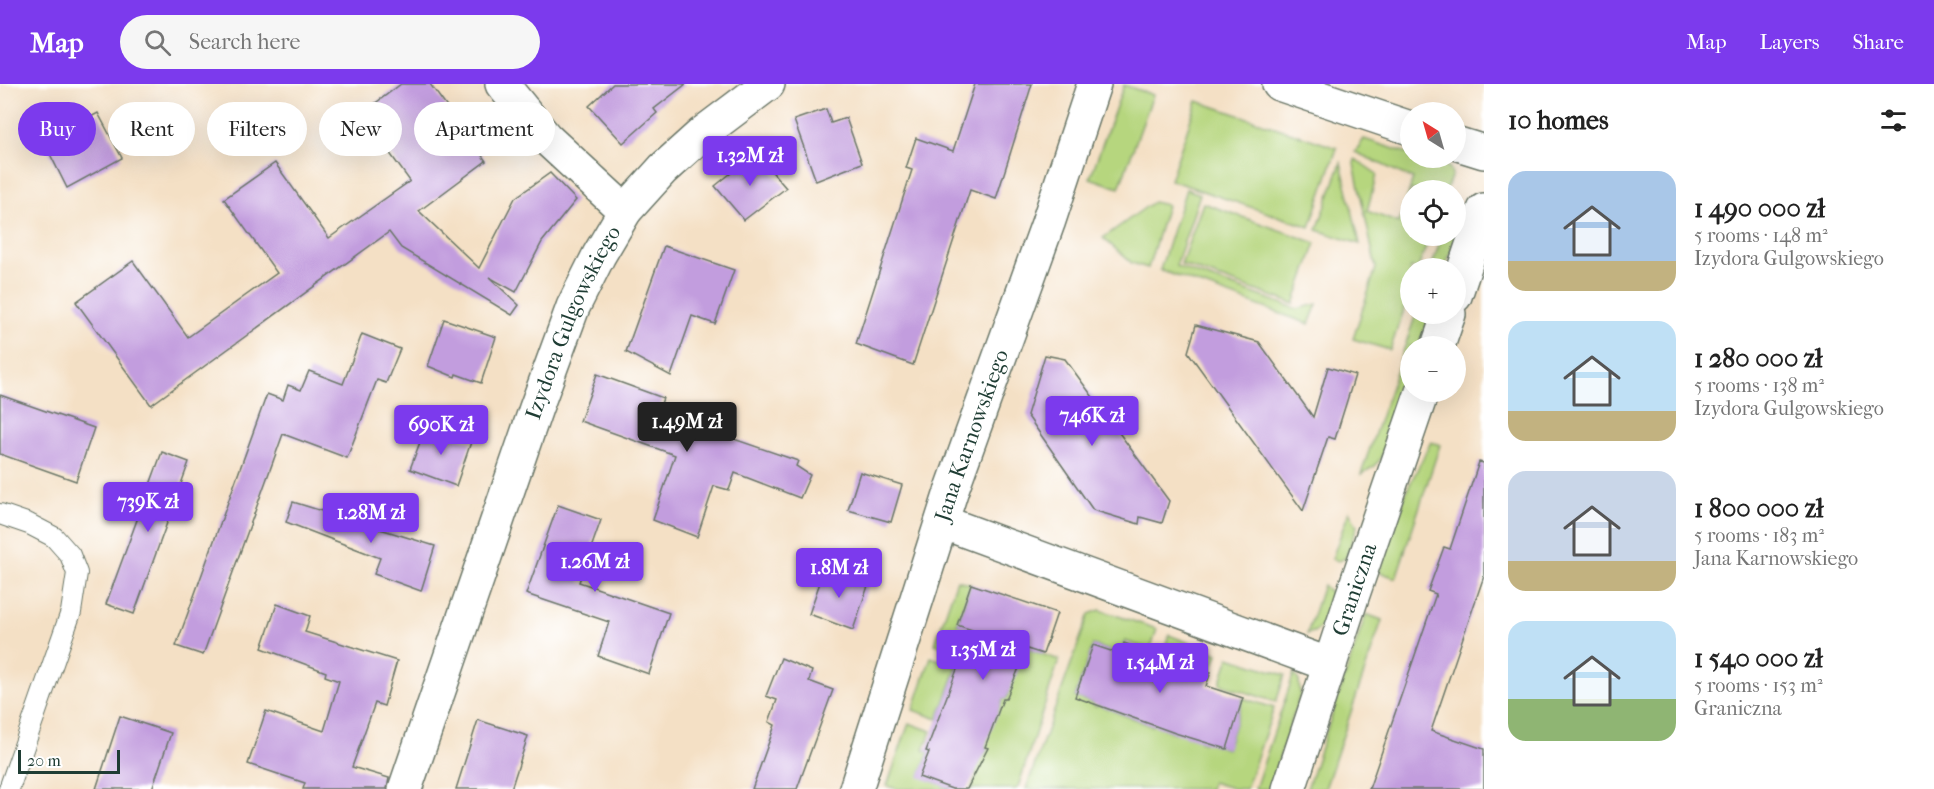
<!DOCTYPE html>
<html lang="en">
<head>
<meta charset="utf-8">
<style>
	:root { --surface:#fff; --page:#f6f6f6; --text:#222; --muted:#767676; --accent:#7c3aed }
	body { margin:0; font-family:"IM FELL French Canon",serif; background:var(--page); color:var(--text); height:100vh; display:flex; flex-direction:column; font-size:22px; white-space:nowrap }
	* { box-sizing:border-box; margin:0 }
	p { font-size:20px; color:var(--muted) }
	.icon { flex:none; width:33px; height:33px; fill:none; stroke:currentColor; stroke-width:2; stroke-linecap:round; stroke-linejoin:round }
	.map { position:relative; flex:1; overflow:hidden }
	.side { display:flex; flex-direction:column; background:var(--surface); width:450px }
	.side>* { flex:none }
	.guide { position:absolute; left:18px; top:18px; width:570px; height:54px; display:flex; gap:12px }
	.needle { width:39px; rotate:323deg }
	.tools { position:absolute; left:1400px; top:18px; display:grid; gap:12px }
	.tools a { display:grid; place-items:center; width:66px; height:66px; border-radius:50%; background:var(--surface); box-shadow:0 6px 24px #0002; font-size:30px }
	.scale { position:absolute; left:18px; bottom:15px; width:102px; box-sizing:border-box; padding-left:6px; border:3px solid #1f3d34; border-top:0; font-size:16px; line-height:21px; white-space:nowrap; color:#1f3d34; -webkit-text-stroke:4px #fff; paint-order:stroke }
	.price { position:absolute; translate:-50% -51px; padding:0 14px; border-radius:6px; background:var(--accent); color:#fff; font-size:20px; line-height:39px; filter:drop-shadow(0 2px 3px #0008) }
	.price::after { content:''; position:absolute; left:50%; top:36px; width:18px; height:14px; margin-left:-9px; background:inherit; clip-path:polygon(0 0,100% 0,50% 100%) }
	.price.current { background:#222; color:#fff }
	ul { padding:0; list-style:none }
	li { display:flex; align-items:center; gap:18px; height:150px; padding:0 24px }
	li span { display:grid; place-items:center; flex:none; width:168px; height:120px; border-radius:18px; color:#555 }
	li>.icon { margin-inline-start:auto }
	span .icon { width:72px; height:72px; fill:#fffc; stroke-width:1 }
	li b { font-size:26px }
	h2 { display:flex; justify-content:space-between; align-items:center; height:72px; padding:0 24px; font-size:26px }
	.chip { padding:0 21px; border-radius:27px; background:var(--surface); box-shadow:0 6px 24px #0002; font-size:21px; line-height:54px }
	.chip.current { background:var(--accent); color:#fff }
	header { display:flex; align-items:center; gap:36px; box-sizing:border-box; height:84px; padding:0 30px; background:var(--accent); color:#fff }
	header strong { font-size:28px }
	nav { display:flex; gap:33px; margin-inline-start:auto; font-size:21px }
	.search { width:420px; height:54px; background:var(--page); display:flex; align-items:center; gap:15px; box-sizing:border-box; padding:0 21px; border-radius:33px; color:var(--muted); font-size:22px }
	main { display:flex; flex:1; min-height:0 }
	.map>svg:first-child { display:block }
	.green { fill:#b6d67e; stroke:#6a8a59; stroke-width:1.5 }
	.building { fill:#c29dde }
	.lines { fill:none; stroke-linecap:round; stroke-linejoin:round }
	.lane-casing { stroke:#6a7667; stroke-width:22 }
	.street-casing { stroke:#6a7667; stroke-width:36 }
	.secondary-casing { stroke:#6a7667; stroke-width:36 }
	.lane { stroke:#fff; stroke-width:20 }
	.street { stroke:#fff; stroke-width:33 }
	.secondary { stroke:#fff; stroke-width:33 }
	.labels { text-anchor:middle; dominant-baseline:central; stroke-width:4.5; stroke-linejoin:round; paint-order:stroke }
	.street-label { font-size:22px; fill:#1f3d34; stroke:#fff }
</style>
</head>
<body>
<header>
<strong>Map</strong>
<div class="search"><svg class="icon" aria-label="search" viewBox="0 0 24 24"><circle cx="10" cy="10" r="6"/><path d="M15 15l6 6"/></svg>Search here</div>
<nav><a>Map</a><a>Layers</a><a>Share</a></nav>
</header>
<main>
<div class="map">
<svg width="1484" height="705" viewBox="0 0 1484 705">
	<rect width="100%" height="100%" fill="#fff"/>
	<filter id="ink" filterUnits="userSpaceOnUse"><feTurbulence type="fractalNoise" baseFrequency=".0167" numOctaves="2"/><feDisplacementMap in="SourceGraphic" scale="12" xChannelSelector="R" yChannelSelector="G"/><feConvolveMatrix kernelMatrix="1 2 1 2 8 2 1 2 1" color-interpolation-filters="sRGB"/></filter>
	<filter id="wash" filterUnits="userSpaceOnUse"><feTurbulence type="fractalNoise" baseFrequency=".008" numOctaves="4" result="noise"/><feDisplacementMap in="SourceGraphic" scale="24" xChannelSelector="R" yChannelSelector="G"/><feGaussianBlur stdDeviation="1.35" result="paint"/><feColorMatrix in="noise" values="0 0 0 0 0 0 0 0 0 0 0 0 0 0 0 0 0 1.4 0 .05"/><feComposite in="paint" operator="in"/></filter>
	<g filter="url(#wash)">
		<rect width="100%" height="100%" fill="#f4e0c5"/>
		<!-- green -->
		<g class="green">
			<polygon points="1124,1 1153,11 1119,104 1090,94"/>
			<polygon points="1197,17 1337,64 1310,143 1170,96"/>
			<polygon points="1364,55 1410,70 1410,74 1420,74 1449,83 1452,90 1446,106 1410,106 1410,152 1430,152 1418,184 1410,184 1410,208 1390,266 1353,255 1376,184 1354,80 1355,75 1377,90 1367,127 1399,139 1413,95 1355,68"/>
			<polygon points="1341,79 1360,160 1317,146"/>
			<polygon points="1186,105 1200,110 1176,182 1297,225 1317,220 1309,240 1160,186"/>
			<polygon points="1153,118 1167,121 1148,184 1132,179 1103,154"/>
			<polygon points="1203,119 1316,159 1294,220 1181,180"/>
			<polygon points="1455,123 1465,127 1445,184 1431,184 1442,152 1455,152"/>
			<polygon points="1416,230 1430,230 1419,262 1410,262 1410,289 1381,374 1375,382 1361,390"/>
			<polygon points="1431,358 1440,361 1396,494 1379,488 1407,406"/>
			<polygon points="1349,427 1357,442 1346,474 1339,477 1332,475"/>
			<polygon points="957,496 971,500 957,540 975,547 966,570 935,560"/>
			<polygon points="1323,501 1331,509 1333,515 1323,540 1316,547 1307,550"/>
			<polygon points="1100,526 1157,545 1146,578 1141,576 1145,564 1125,557 1120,570 1093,561 1075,613 1093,619 1093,621 1096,623 1098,621 1152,642 1153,640 1175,649 1176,648 1200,656 1200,657 1203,659 1204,657 1227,665 1243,614 1274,624 1246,705 1235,705 1212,698 1210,705 1026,705 1089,530"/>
			<polygon points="1366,530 1382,536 1325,705 1307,705"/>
			<polygon points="1169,551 1218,570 1211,588 1191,581 1186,596 1159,582"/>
			<polygon points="1023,563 1059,576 1018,703 1016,705 971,705 977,690 973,688 988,664 983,662 1003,615 1006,615 1007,613"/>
			<polygon points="931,573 957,583 938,635 913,626"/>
			<polygon points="1229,573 1285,591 1276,618 1220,600"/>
			<polygon points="1294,589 1299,597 1300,611 1269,705 1255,705"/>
			<polygon points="909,639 931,647 924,666 929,668 920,692 952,705 897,705 887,702"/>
		</g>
		<g id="blocks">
			<!-- building -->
			<g class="building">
				<polygon points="401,0 430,0 486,77 419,127 479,184 515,114 550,89 576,116 542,158 516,208 489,193 519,221 512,231 401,164 389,148 151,321 76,218 133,177 188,253 277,189 224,115 275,79 329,154 410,97 381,57 389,51 369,24"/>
				<polygon points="613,0 686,0 654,25 657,29 623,59 589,22"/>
				<polygon points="975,0 1032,0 996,115 970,106 913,281 856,260 912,86 906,84 916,54 953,67"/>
				<polygon points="826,25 831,39 846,34 862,79 816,97 794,36"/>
				<polygon points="98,29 122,74 67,104 44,58"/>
				<polygon points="756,69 786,104 744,136 715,102"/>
				<polygon points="664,162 734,186 715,240 692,232 671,292 626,268"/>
				<polygon points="444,235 496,253 481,299 456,290 455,293 428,282"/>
				<polygon points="1196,241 1259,258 1313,333 1328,283 1355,291 1335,355 1328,353 1303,427 1188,268"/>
				<polygon points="362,250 400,265 386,299 377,296 347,374 283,350 203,571 176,562 267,310 283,316 288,301 301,306 309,287 343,300"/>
				<polygon points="1045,271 1065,275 1169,417 1162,439 1140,433 1139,440 1093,426 1027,331"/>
				<polygon points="597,290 663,314 658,329 798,377 796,382 810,391 800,414 735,389 729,406 714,402 697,453 653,436 675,371 580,337"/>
				<polygon points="0,311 94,344 76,397 0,370"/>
				<polygon points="426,342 471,358 456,402 410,385"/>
				<polygon points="162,368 189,378 134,530 106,520"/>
				<polygon points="1479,378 1484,379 1484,492 1431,647 1484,665 1484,705 1369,705 1436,510 1428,507 1444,463 1450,465"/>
				<polygon points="860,388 902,401 891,438 848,426"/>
				<polygon points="293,418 435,462 421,507 374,490 380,474 286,438"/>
				<polygon points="558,421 601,436 579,498 669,529 649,590 598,572 609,538 526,510"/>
				<polygon points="825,484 869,499 853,546 809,530"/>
				<polygon points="971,500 1057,529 1043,570 1027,565 1006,615 1003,615 985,663 988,664 967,705 952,705 919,693 929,668 926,667 972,546 957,541"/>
				<polygon points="277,520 310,532 305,548 397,577 384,622 375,619 352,683 389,694 387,705 303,705 305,699 248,680 266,627 324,647 339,597 325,592 326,588 262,564"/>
				<polygon points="1124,559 1211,588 1206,602 1243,614 1227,665 1175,649 1075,613 1093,561 1120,570"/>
				<polygon points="781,574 812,587 809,597 833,606 797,705 752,705 775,641 769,638 777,616 766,612"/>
				<polygon points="120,632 171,649 152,705 96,705"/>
				<polygon points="478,636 528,652 511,705 456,705"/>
			</g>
		</g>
	</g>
	<g filter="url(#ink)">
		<use href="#blocks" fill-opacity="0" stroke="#6a7667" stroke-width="1.5"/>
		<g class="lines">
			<defs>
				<polyline id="lane" points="0,430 29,440 54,453 70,471 77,489 71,528 9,705"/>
				<g id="street">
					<polyline points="502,0 546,54 625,127"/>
					<polyline points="1279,0 1410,44"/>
					<polyline points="1455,59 1484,68"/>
					<polyline points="942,438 1330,581"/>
					<path id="s1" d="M 405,705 L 536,324 L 573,223 L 599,171 L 625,127 L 663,85 L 703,49 L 768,0"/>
					<path id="s2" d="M 856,705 L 952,405 L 1048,139 L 1094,0"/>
				</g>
				<g id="secondary">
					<polyline points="1455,212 1484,126"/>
					<polyline points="1438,262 1449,230"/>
					<path id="s3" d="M 1289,705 L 1352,513 L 1422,308"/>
				</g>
			</defs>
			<!-- lane casing -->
			<use href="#lane" class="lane-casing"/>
			<!-- street casing -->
			<use href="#street" class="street-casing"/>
			<!-- secondary casing -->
			<use href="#secondary" class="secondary-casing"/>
			<!-- lane -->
			<use href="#lane" class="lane"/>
			<!-- street -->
			<use href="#street" class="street"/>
			<!-- secondary -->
			<use href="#secondary" class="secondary"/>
		</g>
	</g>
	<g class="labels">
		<!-- street labels -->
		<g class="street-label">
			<text stroke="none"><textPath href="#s1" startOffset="496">Izydora Gulgowskiego</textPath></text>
			<text stroke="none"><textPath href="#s2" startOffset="372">Jana Karnowskiego</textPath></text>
			<text stroke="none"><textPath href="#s3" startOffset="210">Graniczna</textPath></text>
		</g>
	</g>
</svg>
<div class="tools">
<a><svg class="needle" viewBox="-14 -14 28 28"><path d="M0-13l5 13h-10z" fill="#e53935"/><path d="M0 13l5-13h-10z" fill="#767676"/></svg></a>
<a><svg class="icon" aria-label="locate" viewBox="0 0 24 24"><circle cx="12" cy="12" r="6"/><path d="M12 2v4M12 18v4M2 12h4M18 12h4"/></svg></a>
<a>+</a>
<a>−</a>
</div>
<div class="scale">20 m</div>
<b class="price" style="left:750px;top:103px">1.32M zł</b>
<b class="price" style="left:1092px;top:363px">746K zł</b>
<b class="price current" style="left:687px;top:369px">1.49M zł</b>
<b class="price" style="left:441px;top:372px">690K zł</b>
<b class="price" style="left:148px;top:449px">739K zł</b>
<b class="price" style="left:371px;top:460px">1.28M zł</b>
<b class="price" style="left:595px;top:509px">1.26M zł</b>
<b class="price" style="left:839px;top:515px">1.8M zł</b>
<b class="price" style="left:983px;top:597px">1.35M zł</b>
<b class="price" style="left:1160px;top:610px">1.54M zł</b>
<div class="guide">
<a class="chip current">Buy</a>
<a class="chip">Rent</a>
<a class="chip">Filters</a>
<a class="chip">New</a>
<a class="chip">Apartment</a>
</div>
</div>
<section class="side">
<h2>10 homes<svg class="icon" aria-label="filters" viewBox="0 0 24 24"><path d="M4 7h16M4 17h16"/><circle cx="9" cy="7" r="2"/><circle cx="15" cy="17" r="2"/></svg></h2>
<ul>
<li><span style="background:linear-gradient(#a9c7e8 75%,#c2b280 0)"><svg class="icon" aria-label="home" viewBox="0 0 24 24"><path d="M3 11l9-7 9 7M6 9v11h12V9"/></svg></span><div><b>1 490 000 zł</b><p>5 rooms · 148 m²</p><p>Izydora Gulgowskiego</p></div></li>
<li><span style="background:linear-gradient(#bfe0f5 75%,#c2b280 0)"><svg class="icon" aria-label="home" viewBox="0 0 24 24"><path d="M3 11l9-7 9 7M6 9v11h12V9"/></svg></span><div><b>1 280 000 zł</b><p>5 rooms · 138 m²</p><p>Izydora Gulgowskiego</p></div></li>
<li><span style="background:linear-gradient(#c9d6e8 75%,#c2b280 0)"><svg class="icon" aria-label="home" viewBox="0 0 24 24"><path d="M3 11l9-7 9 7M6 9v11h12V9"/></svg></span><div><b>1 800 000 zł</b><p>5 rooms · 183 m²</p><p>Jana Karnowskiego</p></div></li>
<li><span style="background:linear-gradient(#bfe0f5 65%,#8fb573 0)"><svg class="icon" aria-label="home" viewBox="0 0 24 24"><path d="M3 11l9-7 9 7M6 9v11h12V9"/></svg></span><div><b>1 540 000 zł</b><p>5 rooms · 153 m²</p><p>Graniczna</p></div></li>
</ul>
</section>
</main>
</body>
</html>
